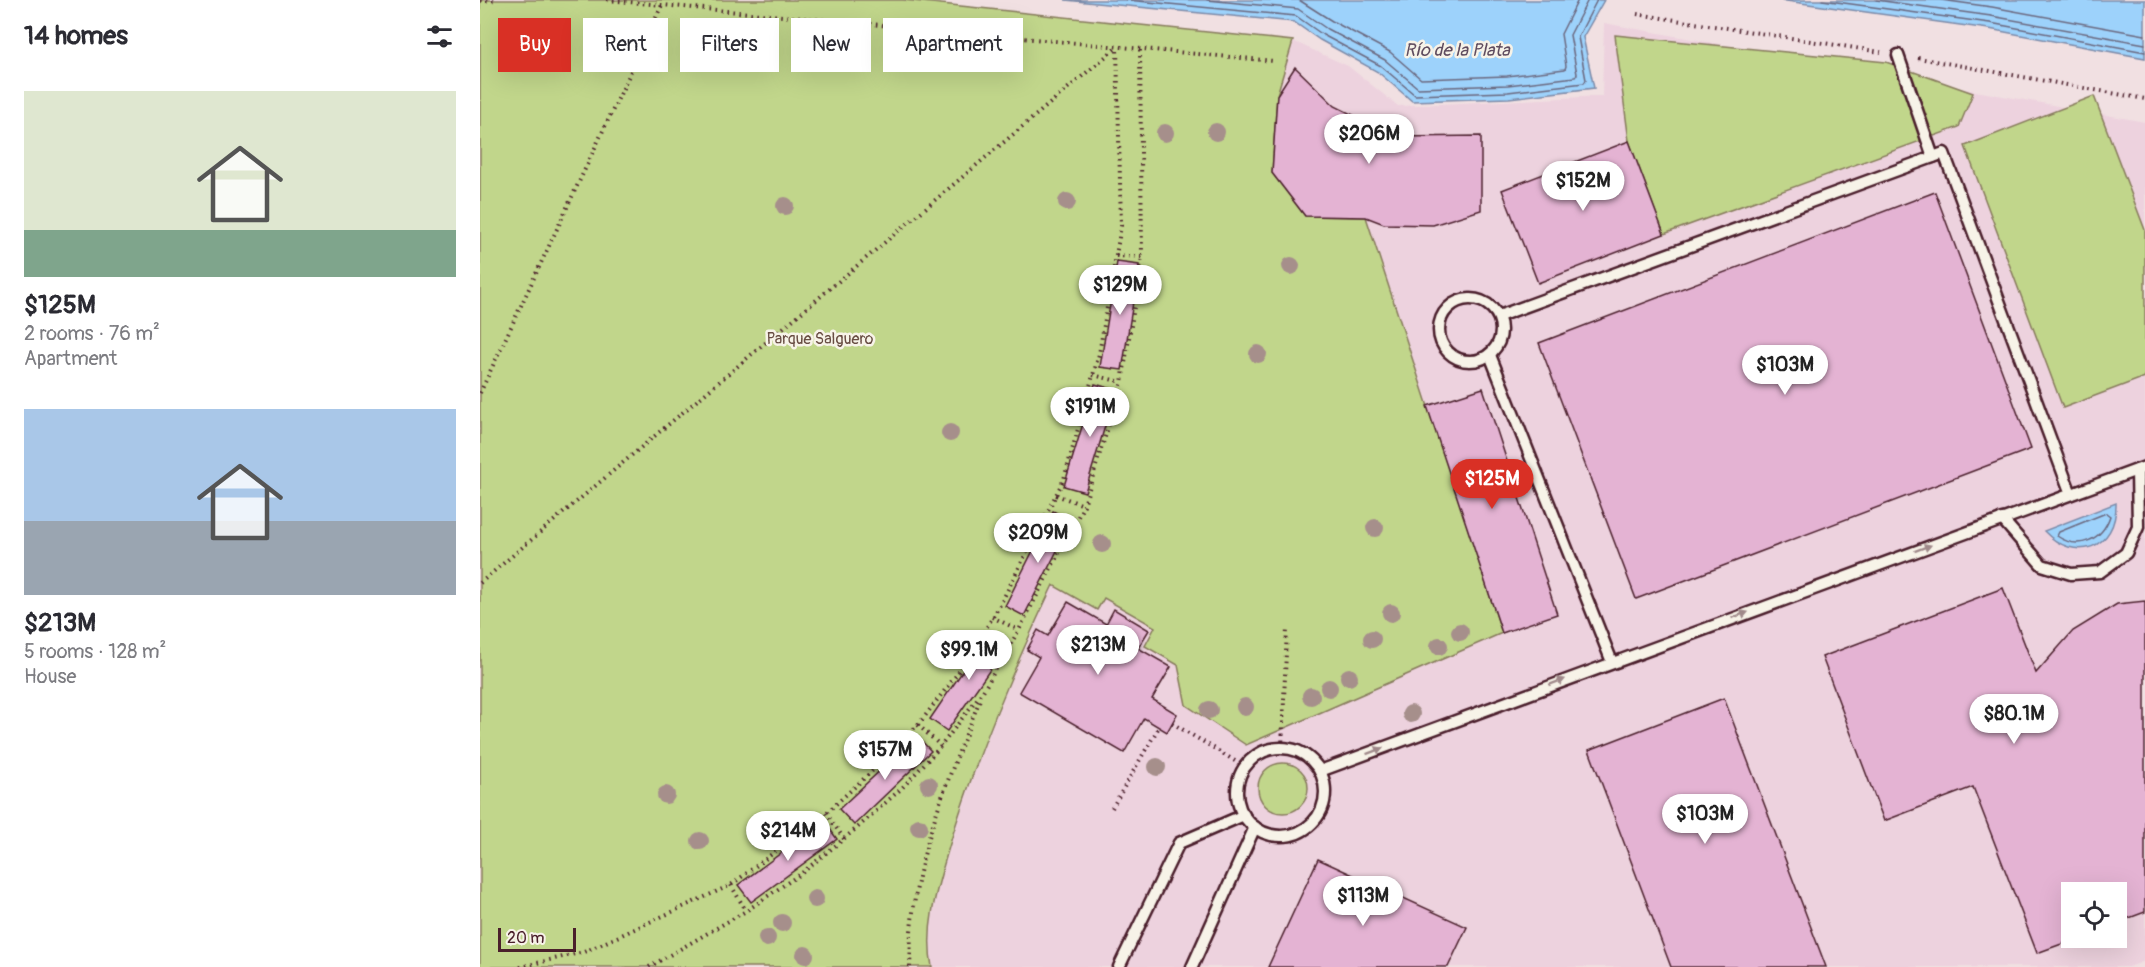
<!DOCTYPE html>
<html lang="en">
<head>
<meta charset="utf-8">
<style>
	:root { --surface:#fff; --page:#f7f7f7; --text:#2b2b33; --muted:#7c7c81; --accent:#d93025 }
	body { margin:0; font-family:Pangolin,sans-serif; background:var(--page); color:var(--text); height:100vh; display:flex; flex-direction:column; font-size:22px; white-space:nowrap }
	* { box-sizing:border-box; margin:0 }
	p { font-size:20px; color:var(--muted) }
	.icon { flex:none; width:33px; height:33px; fill:none; stroke:currentColor; stroke-width:2; stroke-linecap:round; stroke-linejoin:round }
	.map { position:relative; flex:1; overflow:hidden }
	.panel { display:flex; flex-direction:column; background:var(--surface); width:480px }
	.panel>* { flex:none }
	.banner { position:absolute; left:18px; top:18px; width:570px; height:54px; display:flex; gap:12px }
	.fabs { position:absolute; left:1581px; top:882px; display:grid; gap:12px }
	.fabs a { display:grid; place-items:center; width:66px; height:66px; border-radius:0px; background:var(--surface); box-shadow:0 6px 24px #0002; font-size:30px }
	.scale { position:absolute; left:18px; bottom:15px; width:78px; box-sizing:border-box; padding-left:6px; border:3px solid #4a1f2b; border-top:0; font-size:16px; line-height:21px; white-space:nowrap; color:#4a1f2b; -webkit-text-stroke:4px #f7f3e8; paint-order:stroke }
	.price { position:absolute; translate:-50% -51px; padding:0 14px; border-radius:21px; background:#fff; color:#222; font-size:20px; line-height:39px; filter:drop-shadow(0 2px 3px #0008) }
	.price::after { content:''; position:absolute; left:50%; top:36px; width:18px; height:14px; margin-left:-9px; background:inherit; clip-path:polygon(0 0,100% 0,50% 100%) }
	.price.selected { background:var(--accent); color:#fff }
	ul { padding:0; list-style:none }
	li { display:grid; align-content:center; gap:12px; height:318px; padding:0 24px }
	li span { display:grid; place-items:center; height:186px; border-radius:0px; color:#555 }
	li>.icon { margin-inline-start:auto }
	span .icon { width:108px; height:108px; fill:#fffc; stroke-width:1 }
	li b { font-size:26px }
	h2 { display:flex; justify-content:space-between; align-items:center; height:72px; padding:0 24px; font-size:26px }
	.pill { padding:0 21px; border-radius:0px; background:var(--surface); box-shadow:0 6px 24px #0002; font-size:21px; line-height:54px }
	.pill.selected { background:var(--accent); color:#fff }
	main { display:flex; flex:1; min-height:0 }
	.map>svg:first-child { display:block }
	.built { fill:#edd2de; fill-rule:evenodd }
	.green { fill:#c1d68b; stroke:#867a5b; stroke-width:1.5 }
	.water { fill:#9dd2fb; stroke:#7c8aa8; stroke-width:1.5 }
	.lines { fill:none; stroke-linecap:round; stroke-linejoin:round }
	.shore { stroke:#6b677e; stroke-width:1.5 }
	.building { fill:#e4b3d3; stroke:#4a1f2b; stroke-width:1.5 }
	.service-casing { stroke:#4a1f2b; stroke-width:15 }
	.path { stroke:#4a1f2b; stroke-width:4; stroke-dasharray:1.5 4.5; stroke-linecap:butt }
	.service { stroke:#f7f3e8; stroke-width:10 }
	.tree { fill:#a68f8b }
	.oneway { fill:#a0898a }
	.labels { text-anchor:middle; dominant-baseline:central; stroke-width:5; stroke-linejoin:round; paint-order:stroke }
	.park-label { font-size:16px; fill:#684d43; stroke:#f7f3e8 }
	.water-label { font-size:18px; font-style:italic; fill:#5f4c5f; stroke:#f7f3e8 }
</style>
</head>
<body>
<main>
<section class="panel">
<h2>14 homes<svg class="icon" aria-label="filters" viewBox="0 0 24 24"><path d="M4 7h16M4 17h16"/><circle cx="9" cy="7" r="2"/><circle cx="15" cy="17" r="2"/></svg></h2>
<ul>
<li><span style="background:linear-gradient(#dfe7d0 75%,#7fa58c 0)"><svg class="icon" aria-label="home" viewBox="0 0 24 24"><path d="M3 11l9-7 9 7M6 9v11h12V9"/></svg></span><div><b>$125M</b><p>2 rooms · 76 m²</p><p>Apartment</p></div></li>
<li><span style="background:linear-gradient(#a9c7e8 60%,#9aa5b1 0)"><svg class="icon" aria-label="home" viewBox="0 0 24 24"><path d="M3 11l9-7 9 7M6 9v11h12V9"/></svg></span><div><b>$213M</b><p>5 rooms · 128 m²</p><p>House</p></div></li>
</ul>
</section>
<div class="map">
<svg width="1665" height="967" viewBox="0 0 1665 967">
	<rect width="100%" height="100%" fill="#f1e0e2"/>
	<filter id="ink" filterUnits="userSpaceOnUse"><feTurbulence type="fractalNoise" baseFrequency=".0167" numOctaves="2"/><feDisplacementMap in="SourceGraphic" scale="12" xChannelSelector="R" yChannelSelector="G"/><feConvolveMatrix kernelMatrix="1 2 1 2 8 2 1 2 1" color-interpolation-filters="sRGB"/></filter>
	<g filter="url(#ink)">
		<!-- built -->
		<path class="built" d="M 1124,23 L 1665,122 L 1665,961 L 1649,967 L 452,967 L 450,956 L 450,927 L 456,892 L 488,788 L 539,657 L 573,585 L 617,610 L 624,598 L 676,628 L 698,665 L 706,705 L 1022,633 L 886,217 L 825,216 L 792,173 L 797,95 L 813,41 L 868,66 L 918,106 L 1122,96 ZM 1592,892 L 1636,892 L 1636,938 L 1592,938 Z"/>
		<!-- green -->
		<g class="green">
			<path d="M 0,0 L 423,0 L 813,41 L 797,95 L 792,173 L 825,216 L 886,217 L 1022,633 L 766,745 L 706,705 L 698,665 L 665,646 L 675,627 L 624,598 L 617,610 L 573,585 C 533,669 496,756 469,847 C 458,885 444,926 452,967 L 0,967 Z"/>
			<polygon points="1135,35 1406,62 1493,93 1479,127 1184,234 1149,141"/>
			<polygon points="1614,96 1665,230 1665,377 1583,408 1485,146"/>
			<circle cx="803" cy="788" r="25"/>
		</g>
		<!-- water -->
		<g class="water">
			<polygon points="585,0 1124,0 1103,37 1114,88 1029,98 932,101 898,72 840,40 814,22"/>
			<polygon points="1299,0 1665,0 1665,58 1509,29"/>
			<path d="M 1636,503 C 1637,549 1595,564 1564,531 Z"/>
		</g>
		<g class="lines">
			<!-- shore -->
			<g class="shore">
				<polyline points="647,0 816,16 843,35 901,66 935,95 1028,92 1104,83 1106,80 1098,37 1117,0"/>
				<polyline points="727,0 818,9 847,29 905,60 938,88 1028,85 1095,77 1097,74 1090,35 1108,0"/>
				<polyline points="819,0 852,21 910,52 941,79 1027,76 1085,69 1086,66 1081,34 1098,0"/>
				<polyline points="1342,0 1510,23 1665,52"/>
				<polyline points="1396,0 1511,16 1665,44"/>
				<polyline points="1461,0 1512,7 1665,35"/>
				<path d="M 1626,513 L 1630,516 C 1622,540 1599,551 1577,536 L 1579,532 Z"/>
			</g>
		</g>
		<!-- building -->
		<g class="building">
			<polygon points="815,67 855,106 917,137 1001,136 1001,210 953,225 904,224 886,217 825,216 792,173 797,95"/>
			<polygon points="1149,141 1184,234 1058,283 1022,190"/>
			<polygon points="1455,192 1551,449 1156,599 1059,343"/>
			<polygon points="637,262 659,265 642,370 620,367"/>
			<polygon points="615,384 636,390 605,492 584,486"/>
			<polygon points="1003,388 1077,614 1022,633 947,406"/>
			<polygon points="573,511 592,521 544,616 525,606"/>
			<polygon points="1523,588 1556,673 1593,631 1637,604 1665,601 1665,912 1636,923 1636,892 1592,892 1592,938 1598,938 1557,953 1493,787 1404,821 1342,657"/>
			<polygon points="588,602 626,624 634,609 669,630 658,648 691,667 672,699 697,714 687,732 664,718 644,753 539,692 559,657 547,650 558,630 568,636"/>
			<polygon points="510,631 528,644 467,731 450,719"/>
			<polygon points="1244,698 1346,967 1191,967 1109,750"/>
			<polygon points="437,736 451,751 374,825 359,809"/>
			<polygon points="344,821 357,839 271,902 258,885"/>
			<polygon points="838,859 987,927 968,967 788,967"/>
		</g>
		<g class="lines">
			<defs>
				<g id="service">
					<polyline points="1418,55 1453,157"/>
					<circle cx="990" cy="330" r="31"/>
					<polyline points="1019,316 1464,153 1591,494"/>
					<polyline points="1010,355 1132,662"/>
					<polyline points="1522,519 1562,565 1591,574 1620,572 1646,553 1658,527 1657,470"/>
					<circle cx="801" cy="792" r="44"/>
					<polyline points="840,771 1665,467"/>
					<polyline points="639,967 699,843 764,815"/>
					<polyline points="712,967 775,827"/>
				</g>
			</defs>
			<!-- service casing -->
			<use href="#service" class="service-casing"/>
			<!-- path -->
			<g class="path">
				<polyline points="127,0 794,61"/>
				<polyline points="0,1 16,0"/>
				<polyline points="1157,14 1401,52"/>
				<polyline points="1438,58 1665,99"/>
				<polyline points="636,256 662,257"/>
				<polyline points="613,375 642,382"/>
				<polyline points="0,393 182,5"/>
				<polyline points="576,495 604,505"/>
				<polyline points="0,583 637,47"/>
				<polyline points="512,617 539,630"/>
				<polyline points="692,723 765,767"/>
				<polyline points="438,725 461,746"/>
				<polyline points="802,747 807,628"/>
				<polyline points="632,808 679,727"/>
				<polyline points="346,813 364,839"/>
				<polyline points="251,885 266,911"/>
				<polyline points="40,967 104,952 251,885 346,813 401,763 442,720 484,665 520,605 584,479 619,354 641,226 637,47"/>
				<polyline points="169,967 266,911 323,872 377,828 421,789 461,746 503,691 539,630 604,505 642,382 662,257 660,49"/>
				<path d="M 430,967 C 431,952 430,936 432,921 C 440,843 472,769 501,697"/>
			</g>
			<!-- service -->
			<use href="#service" class="service"/>
		</g>
		<!-- trees -->
		<g class="tree">
			<circle cx="736" cy="132" r="9"/>
			<circle cx="685" cy="133" r="9"/>
			<circle cx="587" cy="202" r="9"/>
			<circle cx="305" cy="206" r="9"/>
			<circle cx="811" cy="266" r="9"/>
			<circle cx="778" cy="354" r="9"/>
			<circle cx="470" cy="433" r="9"/>
			<circle cx="895" cy="528" r="9"/>
			<circle cx="622" cy="544" r="9"/>
			<circle cx="911" cy="613" r="9"/>
			<circle cx="980" cy="632" r="9"/>
			<circle cx="892" cy="639" r="9"/>
			<circle cx="959" cy="646" r="9"/>
			<circle cx="869" cy="677" r="9"/>
			<circle cx="849" cy="688" r="9"/>
			<circle cx="831" cy="696" r="9"/>
			<circle cx="765" cy="707" r="9"/>
			<circle cx="729" cy="710" r="9"/>
			<circle cx="931" cy="714" r="9"/>
			<circle cx="677" cy="767" r="9"/>
			<circle cx="449" cy="785" r="9"/>
			<circle cx="186" cy="795" r="9"/>
			<circle cx="439" cy="827" r="9"/>
			<circle cx="220" cy="841" r="9"/>
			<circle cx="335" cy="899" r="9"/>
			<circle cx="302" cy="923" r="9"/>
			<circle cx="287" cy="938" r="9"/>
			<circle cx="325" cy="955" r="9"/>
		</g>
		<!-- one-way arrows -->
		<defs><path id="oneway-solid" d="M-6-.8H1V-3.2L6.5 0L1 3.2V.8H-6Z" transform="scale(1.5)"/></defs>
		<g class="oneway">
			<use href="#oneway-solid" transform="translate(1443 548) rotate(-20)"/>
			<use href="#oneway-solid" transform="translate(1260 615) rotate(-20)"/>
			<use href="#oneway-solid" transform="translate(1077 682) rotate(-20)"/>
			<use href="#oneway-solid" transform="translate(895 751) rotate(-20)"/>
		</g>
	</g>
	<g class="labels">
		<!-- park labels -->
		<g class="park-label">
			<text x="340" y="339">Parque Salguero</text>
		</g>
		<!-- water labels -->
		<g class="water-label">
			<text x="977" y="50">Río de la Plata</text>
		</g>
	</g>
</svg>
<div class="fabs">
<a><svg class="icon" aria-label="locate" viewBox="0 0 24 24"><circle cx="12" cy="12" r="6"/><path d="M12 2v4M12 18v4M2 12h4M18 12h4"/></svg></a>
</div>
<div class="scale">20 m</div>
<b class="price" style="left:889px;top:165px">$206M</b>
<b class="price" style="left:1103px;top:212px">$152M</b>
<b class="price" style="left:640px;top:316px">$129M</b>
<b class="price" style="left:1305px;top:396px">$103M</b>
<b class="price" style="left:610px;top:438px">$191M</b>
<b class="price selected" style="left:1012px;top:510px">$125M</b>
<b class="price" style="left:558px;top:564px">$209M</b>
<b class="price" style="left:618px;top:676px">$213M</b>
<b class="price" style="left:489px;top:681px">$99.1M</b>
<b class="price" style="left:1534px;top:745px">$80.1M</b>
<b class="price" style="left:405px;top:781px">$157M</b>
<b class="price" style="left:1225px;top:845px">$103M</b>
<b class="price" style="left:308px;top:862px">$214M</b>
<b class="price" style="left:883px;top:927px">$113M</b>
<div class="banner">
<a class="pill selected">Buy</a>
<a class="pill">Rent</a>
<a class="pill">Filters</a>
<a class="pill">New</a>
<a class="pill">Apartment</a>
</div>
</div>
</main>
</body>
</html>
